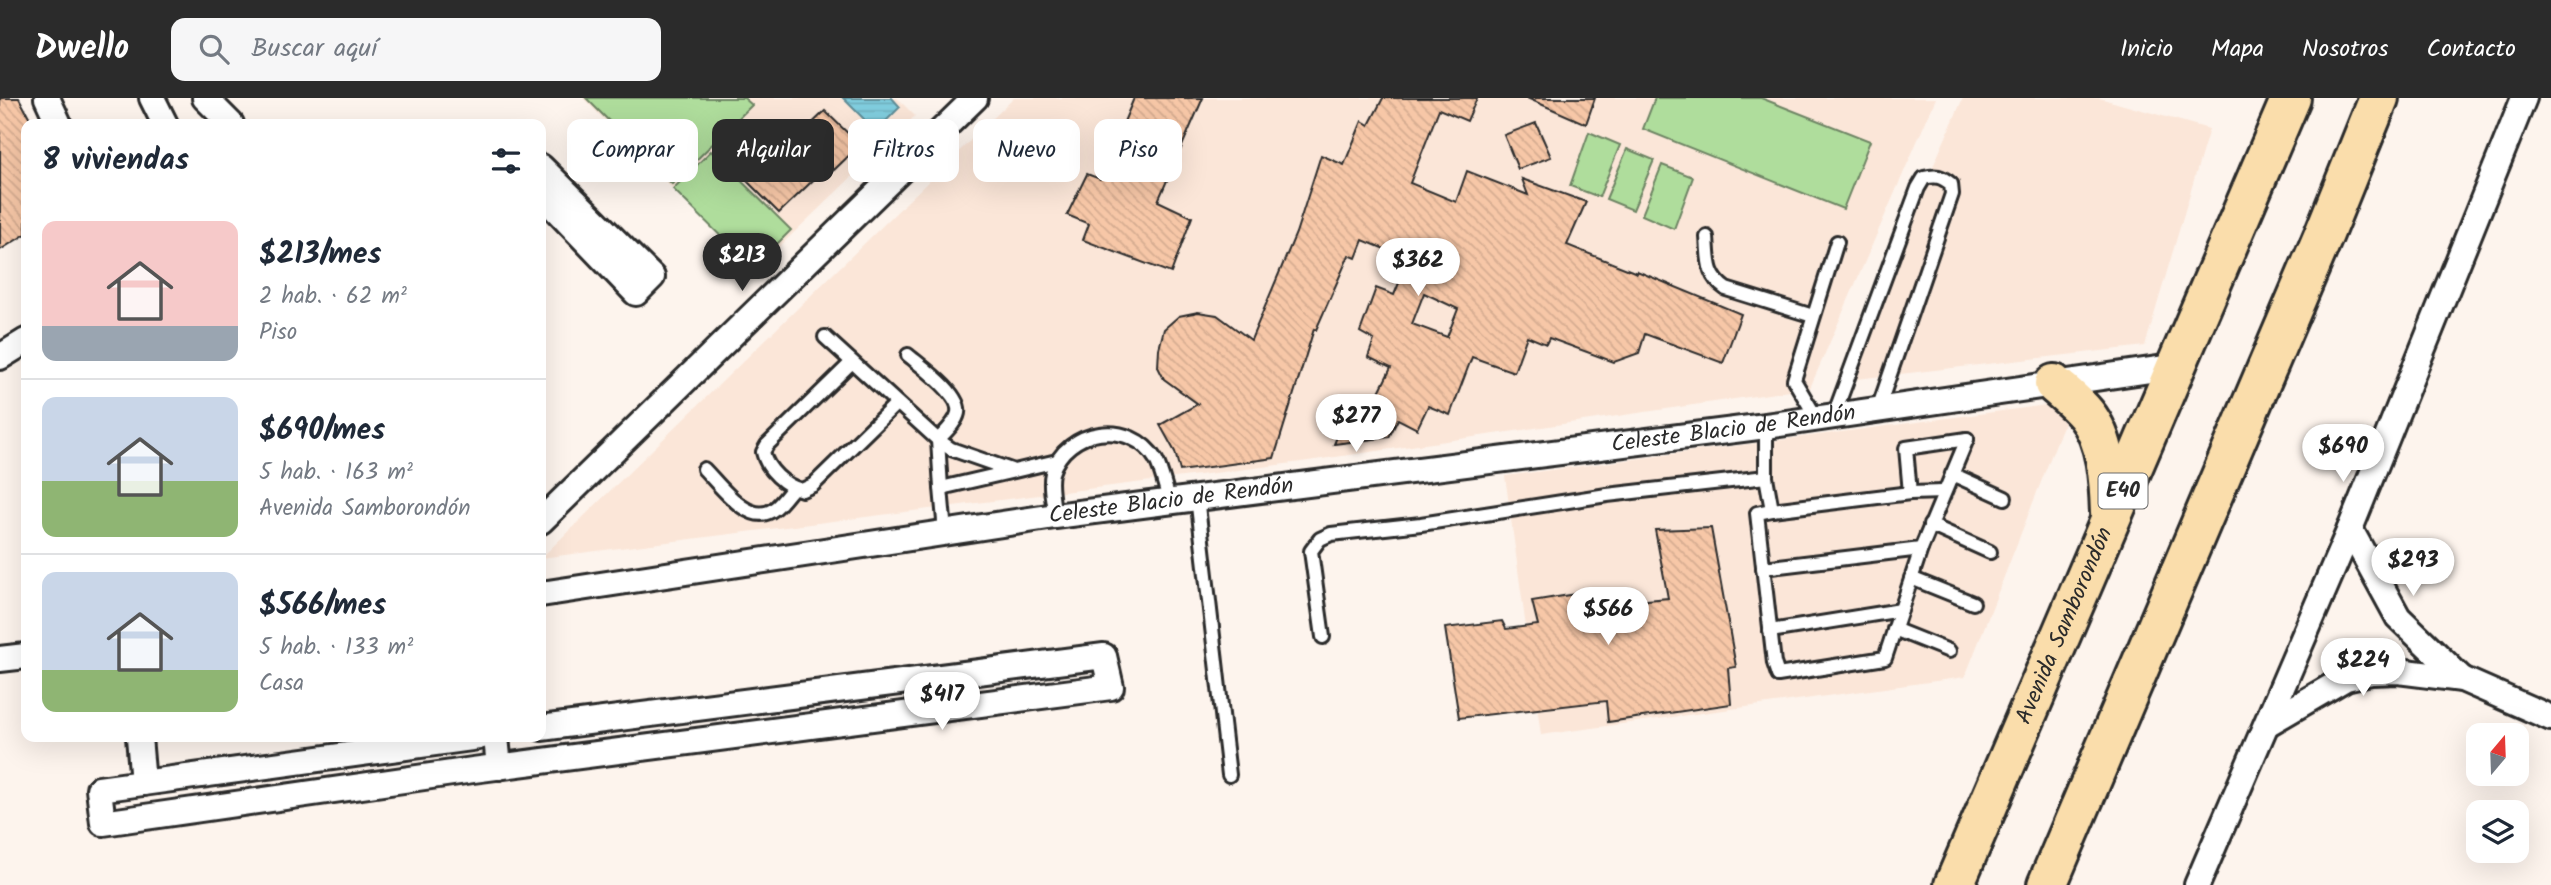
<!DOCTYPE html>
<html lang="es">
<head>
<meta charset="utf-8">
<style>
	:root { --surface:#fff; --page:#f6f6f7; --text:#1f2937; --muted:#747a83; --line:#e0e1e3; --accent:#2b2b2b }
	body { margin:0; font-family:Kalam,sans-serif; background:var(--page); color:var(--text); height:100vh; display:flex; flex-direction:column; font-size:26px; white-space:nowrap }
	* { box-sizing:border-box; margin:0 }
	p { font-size:23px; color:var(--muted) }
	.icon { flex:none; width:38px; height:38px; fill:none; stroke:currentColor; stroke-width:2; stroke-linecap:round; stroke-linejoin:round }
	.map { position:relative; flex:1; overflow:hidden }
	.side { position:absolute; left:21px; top:21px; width:525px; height:623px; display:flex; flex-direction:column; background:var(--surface); border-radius:14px; box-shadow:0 7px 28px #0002 }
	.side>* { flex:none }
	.guide { position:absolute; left:567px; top:21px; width:665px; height:63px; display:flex; gap:14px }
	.needle { width:46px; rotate:19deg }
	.tools { position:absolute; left:2466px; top:625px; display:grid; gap:14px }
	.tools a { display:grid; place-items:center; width:63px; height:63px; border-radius:14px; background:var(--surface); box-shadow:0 7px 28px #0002; font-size:35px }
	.price { position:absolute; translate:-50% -60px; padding:0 16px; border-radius:24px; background:#fff; color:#222; font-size:23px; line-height:46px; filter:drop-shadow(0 2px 4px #0008) }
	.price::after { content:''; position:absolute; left:50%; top:42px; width:21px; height:16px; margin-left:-10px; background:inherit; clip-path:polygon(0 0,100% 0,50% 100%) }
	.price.selected { background:var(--accent); color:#fff }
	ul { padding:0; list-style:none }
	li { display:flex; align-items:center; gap:21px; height:175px; padding:0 21px }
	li+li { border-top:2px solid var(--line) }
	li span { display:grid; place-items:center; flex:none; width:196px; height:140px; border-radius:14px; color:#555 }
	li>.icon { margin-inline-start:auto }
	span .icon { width:84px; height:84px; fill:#fffc; stroke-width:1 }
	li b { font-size:30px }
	h2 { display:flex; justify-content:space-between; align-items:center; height:84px; padding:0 21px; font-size:30px }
	.pill { padding:0 24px; border-radius:14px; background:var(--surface); box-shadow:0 7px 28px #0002; font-size:24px; line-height:63px }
	.pill.selected { background:var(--accent); color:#fff }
	header { display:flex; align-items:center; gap:42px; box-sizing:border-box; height:98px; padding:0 35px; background:var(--accent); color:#fff }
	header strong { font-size:33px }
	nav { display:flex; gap:38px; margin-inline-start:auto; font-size:24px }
	.search { width:490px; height:63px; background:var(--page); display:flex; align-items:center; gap:18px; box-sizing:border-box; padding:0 24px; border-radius:14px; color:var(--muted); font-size:26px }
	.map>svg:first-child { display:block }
	.built { fill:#fbe6d8 }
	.green { fill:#afdd9c; stroke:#6d8464; stroke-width:2 }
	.water { fill:url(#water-rules); stroke:#5f8d97; stroke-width:2 }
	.building { fill:url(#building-back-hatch); stroke:#2b2b2b; stroke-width:2; fill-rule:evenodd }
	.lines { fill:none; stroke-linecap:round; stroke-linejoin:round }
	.service-casing { stroke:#2b2b2b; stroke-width:18 }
	.minor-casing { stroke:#2b2b2b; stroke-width:30 }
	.trunk-casing { stroke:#2b2b2b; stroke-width:44 }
	.service { stroke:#fff; stroke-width:12 }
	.minor { stroke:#fff; stroke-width:24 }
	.trunk { stroke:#faddab; stroke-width:38 }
	.labels { text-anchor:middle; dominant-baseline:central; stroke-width:5; stroke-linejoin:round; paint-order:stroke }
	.shield { fill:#fff; stroke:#6b6b6b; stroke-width:2 }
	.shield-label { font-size:21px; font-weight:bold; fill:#2b2b2b }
	.street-label { font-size:23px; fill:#2b2b2b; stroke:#fff }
</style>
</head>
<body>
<header>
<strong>Dwello</strong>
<div class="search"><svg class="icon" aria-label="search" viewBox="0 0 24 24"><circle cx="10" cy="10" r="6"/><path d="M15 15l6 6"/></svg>Buscar aquí</div>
<nav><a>Inicio</a><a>Mapa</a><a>Nosotros</a><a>Contacto</a></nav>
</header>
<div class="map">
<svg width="2551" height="787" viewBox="0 0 2551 787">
	<defs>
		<pattern id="water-rules" width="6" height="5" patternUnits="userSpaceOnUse" patternTransform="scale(1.75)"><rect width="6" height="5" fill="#81cedf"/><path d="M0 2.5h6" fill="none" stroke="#70b1c0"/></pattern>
		<pattern id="building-back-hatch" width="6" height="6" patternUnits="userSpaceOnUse" patternTransform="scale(1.75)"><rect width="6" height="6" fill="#f7c7a7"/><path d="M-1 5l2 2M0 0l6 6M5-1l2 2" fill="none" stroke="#d4ab90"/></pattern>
	</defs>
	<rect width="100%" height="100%" fill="#fdf4ed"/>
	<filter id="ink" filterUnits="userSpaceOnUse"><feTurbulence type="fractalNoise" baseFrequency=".0143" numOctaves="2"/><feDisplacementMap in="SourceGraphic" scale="14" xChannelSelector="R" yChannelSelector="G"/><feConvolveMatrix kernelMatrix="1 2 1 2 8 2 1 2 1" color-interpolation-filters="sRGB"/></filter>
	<g filter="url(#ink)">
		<!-- built -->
		<g class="built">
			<polygon points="583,0 897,0 915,18 754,173"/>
			<polygon points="1014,0 1936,0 1810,290 1301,364 541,460"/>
			<polygon points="1963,0 2099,0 2209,31 2145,248 1839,283"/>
			<polygon points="2055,306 2064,325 1965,579 1541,637 1505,378"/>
		</g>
		<!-- green -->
		<g class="green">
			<polygon points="586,0 744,0 752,7 672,86"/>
			<polygon points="1655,0 1761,0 1870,43 1843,111 1643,31"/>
			<polygon points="1589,34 1620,47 1599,99 1570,88"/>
			<polygon points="1627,51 1654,62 1633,112 1606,101"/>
			<polygon points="711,53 791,132 753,170 673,91"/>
			<polygon points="1662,67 1693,79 1674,131 1642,117"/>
		</g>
		<!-- water -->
		<polygon class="water" points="843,0 892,0 900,9 876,33"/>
		<!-- building -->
		<g class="building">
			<polygon points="0,0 19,0 33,26 26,26 26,136 0,152"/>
			<polygon points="1134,0 1203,0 1158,103 1192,119 1171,175 1083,142 1089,126 1067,117 1087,76 1100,81"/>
			<path d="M 1383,0 L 1477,0 L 1467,23 L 1439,11 L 1410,85 L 1456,104 L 1467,73 L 1528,97 L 1522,81 L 1586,104 L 1567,147 L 1637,175 L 1637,173 L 1741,216 L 1723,265 L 1645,236 L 1639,255 L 1614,264 L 1549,240 L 1546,246 L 1527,238 L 1514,274 L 1472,259 L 1450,317 L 1428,308 L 1417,331 L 1398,321 L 1389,339 L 1334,346 L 1354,298 L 1374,304 L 1391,270 L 1368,259 L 1374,242 L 1360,234 L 1376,190 L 1394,197 L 1409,161 L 1363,142 L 1356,160 L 1349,157 L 1316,232 L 1314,231 L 1274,360 L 1180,373 L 1175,354 L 1160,327 L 1198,306 L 1164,281 L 1158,269 L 1159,251 L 1164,231 L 1179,218 L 1198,214 L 1217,217 L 1251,242 L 1296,135 L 1321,57 L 1344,67 L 1362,23 L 1369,27 ZM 1424,195 L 1458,211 L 1447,239 L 1412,226 Z"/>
			<polygon points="1527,0 1595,0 1586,26"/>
			<polygon points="825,13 860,47 834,72 829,67 779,115 744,80 796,29 802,35"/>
			<polygon points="1536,25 1551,59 1518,71 1504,37"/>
			<polygon points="1711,430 1736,569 1728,570 1731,606 1608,624 1606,603 1459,620 1445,530 1502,523 1506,531 1538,527 1532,503 1582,495 1584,508 1668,500 1655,432"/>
		</g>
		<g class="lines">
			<defs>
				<g id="service">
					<path d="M 1707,139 C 1709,161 1706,177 1726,191 L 1813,218"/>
					<polyline points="825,239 938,342 951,351 1011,372"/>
					<path d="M 908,257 C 921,268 962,297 958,315 C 956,325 944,335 938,342 L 941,390"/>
					<path d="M 852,264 L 767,347 L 763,354 C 767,372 785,388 802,392 L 813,387 L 897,305"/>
					<path d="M 1834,317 L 1918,90 L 1924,80 C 1936,77 1941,78 1951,86 L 1952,96 L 1878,311"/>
					<polyline points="1816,319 1794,282 1837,144"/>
					<polyline points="1766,328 1766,379 1772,412 1910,395 1943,394"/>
					<path d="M 704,371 C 720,387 750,430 774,411 C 781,406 787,397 793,390"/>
					<polyline points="1952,376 2005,400"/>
					<polyline points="1910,395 1906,350 1967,341"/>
					<polyline points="1197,399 1229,677"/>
					<polyline points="1772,412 1757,415 1774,565 1778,577 1885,560 1921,451 1967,341"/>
					<path d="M 1055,418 C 1053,405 1049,387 1052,375 C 1066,330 1131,320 1156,362 C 1162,373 1165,390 1170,403"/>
					<polyline points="1930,427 1990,454"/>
					<polyline points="945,434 941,390 1057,363"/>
					<polyline points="1763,470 1921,451"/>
					<polyline points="1911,480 1973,505"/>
					<polyline points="1894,531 1949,553"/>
					<polyline points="1770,533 1901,512"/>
					<polyline points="1323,539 1311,453 1320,441 1331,436 1421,426 1607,397 1766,379"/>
				</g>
				<g id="minor">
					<polyline points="47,0 59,26"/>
					<polyline points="152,0 165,26"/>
					<polyline points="205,0 231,26"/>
					<polyline points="541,69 652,179 636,195 542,97 541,99"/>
					<polyline points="0,259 26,243"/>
					<polyline points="541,423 975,0"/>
					<polyline points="2350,431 2398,519 2462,581"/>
					<path id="s1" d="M 541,496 L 1055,418 L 1766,328 L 2178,268"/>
					<polyline points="0,561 26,558"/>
					<polyline points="2267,626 2346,580 2371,574 2398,573 2462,581 2551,620"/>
					<polyline points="139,639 143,685"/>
					<polyline points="479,639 99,691 103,725 473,672 1111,589 1104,558 541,630"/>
					<polyline points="496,639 499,669"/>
					<polyline points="2197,787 2350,431 2524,0"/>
				</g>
				<g id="trunk">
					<path d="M 2054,286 C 2064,295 2077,305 2086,316 C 2107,342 2109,383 2110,415"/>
					<path id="s2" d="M 1954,787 L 2291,0"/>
					<polyline points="2047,787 2324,136 2379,0"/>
				</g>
			</defs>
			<!-- service casing -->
			<use href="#service" class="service-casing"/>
			<!-- minor casing -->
			<use href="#minor" class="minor-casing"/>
			<!-- trunk casing -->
			<use href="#trunk" class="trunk-casing"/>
			<!-- service -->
			<use href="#service" class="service"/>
			<!-- minor -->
			<use href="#minor" class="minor"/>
			<!-- trunk -->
			<use href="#trunk" class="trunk"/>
		</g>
	</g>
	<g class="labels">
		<!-- shield labels -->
		<rect class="shield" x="2098.5" y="375.5" width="49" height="35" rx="5"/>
		<g class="shield-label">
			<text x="2123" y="393">E40</text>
		</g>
		<!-- street labels -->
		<g class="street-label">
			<text stroke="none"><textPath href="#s1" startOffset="1204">Celeste Blacio de Rendón</textPath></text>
			<text stroke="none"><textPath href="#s1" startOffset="637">Celeste Blacio de Rendón</textPath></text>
			<text stroke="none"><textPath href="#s2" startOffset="282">Avenida Samborondón</textPath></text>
		</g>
	</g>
</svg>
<div class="tools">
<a><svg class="needle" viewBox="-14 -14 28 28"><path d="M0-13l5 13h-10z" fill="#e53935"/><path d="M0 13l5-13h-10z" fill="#747a83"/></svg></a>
<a><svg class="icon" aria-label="layers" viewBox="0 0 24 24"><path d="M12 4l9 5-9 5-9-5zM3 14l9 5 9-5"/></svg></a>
</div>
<b class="price selected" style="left:742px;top:195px">$213</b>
<b class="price" style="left:1418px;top:200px">$362</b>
<b class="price" style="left:1356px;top:356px">$277</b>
<b class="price" style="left:2343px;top:386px">$690</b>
<b class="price" style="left:2413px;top:500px">$293</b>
<b class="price" style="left:1608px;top:549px">$566</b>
<b class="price" style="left:2363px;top:600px">$224</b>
<b class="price" style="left:942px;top:634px">$417</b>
<div class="guide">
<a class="pill">Comprar</a>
<a class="pill selected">Alquilar</a>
<a class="pill">Filtros</a>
<a class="pill">Nuevo</a>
<a class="pill">Piso</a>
</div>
<section class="side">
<h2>8 viviendas<svg class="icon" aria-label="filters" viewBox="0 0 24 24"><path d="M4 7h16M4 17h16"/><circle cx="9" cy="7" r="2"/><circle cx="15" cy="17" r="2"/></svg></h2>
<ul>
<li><span style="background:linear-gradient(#f6c9c9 75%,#9aa5b1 0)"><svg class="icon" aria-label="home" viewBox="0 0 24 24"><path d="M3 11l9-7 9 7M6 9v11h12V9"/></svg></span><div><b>$213/mes</b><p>2 hab. · 62 m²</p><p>Piso</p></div></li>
<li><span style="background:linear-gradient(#c9d6e8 60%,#8fb573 0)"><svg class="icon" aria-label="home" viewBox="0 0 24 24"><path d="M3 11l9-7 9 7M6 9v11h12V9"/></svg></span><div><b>$690/mes</b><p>5 hab. · 163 m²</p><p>Avenida Samborondón</p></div></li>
<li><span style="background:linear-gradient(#c9d6e8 70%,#8fb573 0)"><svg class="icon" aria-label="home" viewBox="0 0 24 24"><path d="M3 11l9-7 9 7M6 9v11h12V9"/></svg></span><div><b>$566/mes</b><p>5 hab. · 133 m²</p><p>Casa</p></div></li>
</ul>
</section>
</div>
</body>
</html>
